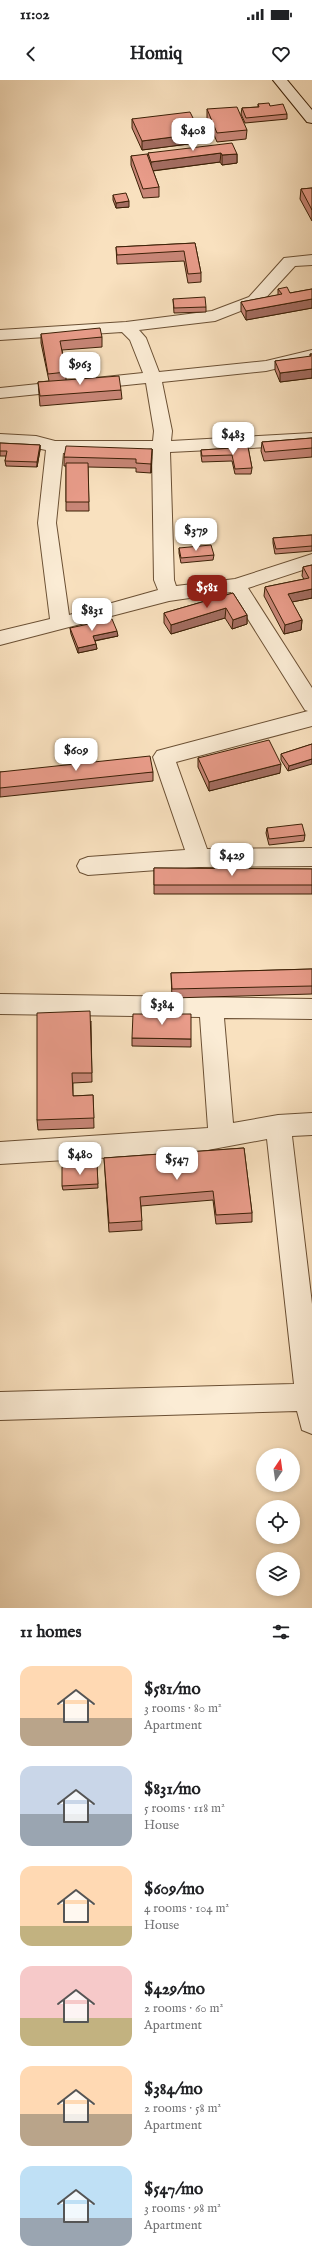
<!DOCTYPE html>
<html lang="en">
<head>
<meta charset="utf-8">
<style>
	:root { --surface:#fff; --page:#f2f2f2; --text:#202124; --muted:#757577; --accent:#8f2418 }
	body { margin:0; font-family:"IM FELL English",serif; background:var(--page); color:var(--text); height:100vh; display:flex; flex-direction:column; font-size:15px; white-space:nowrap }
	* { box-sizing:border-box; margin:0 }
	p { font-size:13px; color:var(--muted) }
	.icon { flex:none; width:22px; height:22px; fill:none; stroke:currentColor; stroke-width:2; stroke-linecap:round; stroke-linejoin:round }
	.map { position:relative; height:1528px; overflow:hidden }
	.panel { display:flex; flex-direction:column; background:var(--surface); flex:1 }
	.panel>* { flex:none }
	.needle { width:26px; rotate:13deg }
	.buttons { position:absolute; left:256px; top:1368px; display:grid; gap:8px }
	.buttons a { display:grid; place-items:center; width:44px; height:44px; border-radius:50%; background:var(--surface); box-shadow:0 2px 6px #0003; font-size:20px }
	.price { position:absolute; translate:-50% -34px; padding:0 9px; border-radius:8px; background:#fff; color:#222; font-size:13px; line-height:26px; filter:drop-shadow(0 1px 2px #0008) }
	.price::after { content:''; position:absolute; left:50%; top:24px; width:12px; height:9px; margin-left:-6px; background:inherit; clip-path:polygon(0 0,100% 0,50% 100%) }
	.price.selected { background:var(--accent); color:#fff }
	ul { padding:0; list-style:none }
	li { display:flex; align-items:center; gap:12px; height:100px; padding:0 20px }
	li span { display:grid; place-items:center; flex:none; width:112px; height:80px; border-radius:12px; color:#555 }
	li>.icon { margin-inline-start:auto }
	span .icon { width:48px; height:48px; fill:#fffc; stroke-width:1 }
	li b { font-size:17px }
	h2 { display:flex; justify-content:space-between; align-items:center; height:48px; padding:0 20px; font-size:17px }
	.status { display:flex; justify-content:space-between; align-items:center; height:28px; padding:0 20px; background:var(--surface); direction:ltr }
	.status svg { height:11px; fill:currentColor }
	header { display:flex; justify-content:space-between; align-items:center; height:52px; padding:0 20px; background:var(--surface); font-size:18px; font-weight:700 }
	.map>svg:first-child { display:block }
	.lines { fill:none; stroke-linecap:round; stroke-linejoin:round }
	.street-casing { stroke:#6b5034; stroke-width:2 }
	.secondary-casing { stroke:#3c2006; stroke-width:2 }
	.street { fill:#fbecd5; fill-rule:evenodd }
	.secondary { fill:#fbecd5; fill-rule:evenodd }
	.wall { fill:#c88677; stroke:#3c2006 }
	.shaded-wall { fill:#a36d61; stroke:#3c2006 }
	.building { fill:#e99c8a; stroke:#3c2006 }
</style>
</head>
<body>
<div class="status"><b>11:02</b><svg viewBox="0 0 49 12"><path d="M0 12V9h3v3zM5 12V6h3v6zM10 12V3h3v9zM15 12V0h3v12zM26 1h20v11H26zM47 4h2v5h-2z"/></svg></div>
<header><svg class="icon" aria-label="back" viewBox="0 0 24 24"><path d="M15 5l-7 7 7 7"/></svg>Homiq<svg class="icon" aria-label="heart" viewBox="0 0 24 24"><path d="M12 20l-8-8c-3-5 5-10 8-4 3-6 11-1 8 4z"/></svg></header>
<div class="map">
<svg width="312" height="1528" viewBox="0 0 312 1528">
	<rect width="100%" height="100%" fill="#f9e1bf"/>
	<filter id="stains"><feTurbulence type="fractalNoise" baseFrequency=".005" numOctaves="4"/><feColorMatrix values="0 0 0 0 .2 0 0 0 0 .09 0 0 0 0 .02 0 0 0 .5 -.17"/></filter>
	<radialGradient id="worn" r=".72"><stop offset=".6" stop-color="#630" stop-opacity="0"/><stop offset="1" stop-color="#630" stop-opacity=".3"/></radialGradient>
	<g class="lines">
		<defs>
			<g id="street">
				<path d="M 312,175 L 312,185 L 295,186 L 261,223 L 215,241 L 139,250 L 146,258 L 159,292 L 266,281 L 312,270 L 312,280 L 266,291 L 162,302 L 172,351 L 171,361 L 312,353 L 312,365 L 170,372 L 174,500 L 176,506 L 235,499 L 312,474 L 312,487 L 248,508 L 312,608 L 312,646 L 176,682 L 207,769 L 312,768 L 312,786 L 199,787 L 88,795 L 80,792 L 77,786 L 80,780 L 88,777 L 185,770 L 153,677 L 157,671 L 308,631 L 305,630 L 231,512 L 169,521 L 0,565 L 0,551 L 50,539 L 38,443 L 46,370 L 36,368 L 0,366 L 0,354 L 36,356 L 55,361 L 153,361 L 154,351 L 146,303 L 0,318 L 0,308 L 143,293 L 130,260 L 122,252 L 0,260 L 0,250 L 126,242 L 212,231 L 249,217 L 284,178 ZM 63,373 L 152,373 L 154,500 L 158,510 L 69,535 L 56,443 Z"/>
				<polygon points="0,914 312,919 312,939 224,938 233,1043 278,1035 312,1033 312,1055 292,1056 312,1224 312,1354 302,1350 297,1331 0,1340 0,1312 294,1304 267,1059 197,1072 0,1084 0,1062 208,1048 200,937 0,934"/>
			</g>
			<polygon id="secondary" points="273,0 287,0 312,30 312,43 307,42"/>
		</defs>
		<!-- street casing -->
		<use href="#street" class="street-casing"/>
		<!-- secondary casing -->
		<use href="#secondary" class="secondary-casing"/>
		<!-- street -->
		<use href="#street" class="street"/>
		<!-- secondary -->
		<use href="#secondary" class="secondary"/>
	</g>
	<!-- wall -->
	<g class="wall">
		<polygon points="258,24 270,26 287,34 287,39 245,43 241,34 242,28 258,27"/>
		<polygon points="207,29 247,50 246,59 217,62 207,38"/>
		<polygon points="132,39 197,46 204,53 204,62 142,70 132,48"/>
		<polygon points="148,73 237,74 237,83 222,85 220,82 153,91 159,107 159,117 143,118 131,85 131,76 148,76"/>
		<polygon points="312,108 312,141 300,119 301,109"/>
		<polygon points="113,115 129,127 116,128 113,120"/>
		<polygon points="195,163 201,193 201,202 188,203 184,181 117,184 116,167"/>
		<polygon points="278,209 290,213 312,209 312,228 246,240 241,231 241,222 278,215"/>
		<polygon points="173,219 206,227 206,232 174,233"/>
		<polygon points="41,254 102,257 102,267 62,270 66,292 66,300 121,310 122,319 40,326 38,302 49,301 41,263"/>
		<polygon points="310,274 312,274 312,298 280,302 275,290 275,281 310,277"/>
		<polygon points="312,358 312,377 264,381 261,371 262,362"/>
		<polygon points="0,363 40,365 40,370 37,387 6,386 5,381 6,376 0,376"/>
		<polygon points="248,367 252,388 251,394 235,394 232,381 202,382 201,375 201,370"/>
		<polygon points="152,369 151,393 136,392 136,388 88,387 89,431 66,431 66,386 64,386 64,377"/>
		<polygon points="312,455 312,471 275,474 273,463 273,458"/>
		<polygon points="179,468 214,475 213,480 181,483 179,473"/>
		<polygon points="312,485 312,518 292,522 302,540 301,550 284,554 264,516 265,507 304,499 302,496 303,487"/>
		<polygon points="233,513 247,535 247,544 232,549 225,538 171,554 164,543 164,533"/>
		<polygon points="70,548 118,556 95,561 97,569 78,573 71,554"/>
		<polygon points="312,664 288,691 281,680 281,674"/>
		<polygon points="198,678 280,693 209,711 198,687"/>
		<polygon points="0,692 153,692 153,701 0,717"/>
		<polygon points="267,748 305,755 304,761 269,765 266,753"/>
		<polygon points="154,788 312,789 312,814 154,814"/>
		<polygon points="312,889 312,914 172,918 171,893"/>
		<polygon points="91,941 92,1002 73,1003 73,1016 93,1015 94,1048 38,1050 37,1040"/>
		<polygon points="132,958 191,959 191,967 132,966"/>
		<polygon points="244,1068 252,1133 252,1142 216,1144 213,1120 141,1126 142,1150 109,1152 104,1078"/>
		<polygon points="97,1085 98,1108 63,1110 62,1106"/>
	</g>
	<!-- shaded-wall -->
	<g class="shaded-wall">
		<polygon points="204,53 204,62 142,70 142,61"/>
		<polygon points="221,73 220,82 151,91 151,82"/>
		<polygon points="237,74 237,83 222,85 222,75"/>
		<polygon points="129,121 129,127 116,128 116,123"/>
		<polygon points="312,219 312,228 246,240 246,231"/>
		<polygon points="312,289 312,298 280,302 280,293"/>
		<polygon points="40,365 40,370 37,387 37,382"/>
		<polygon points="152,369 152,378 151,393 151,384"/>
		<polygon points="312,509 312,518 287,523 288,514"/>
		<polygon points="226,528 225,538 171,554 171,545"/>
		<polygon points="247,535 247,544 232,549 233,540"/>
		<polygon points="302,540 301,550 284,554 285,545"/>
		<polygon points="117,551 118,556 93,561 93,556"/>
		<polygon points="96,564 97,569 78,573 78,568"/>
		<polygon points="312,679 312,684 288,691 289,686"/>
		<polygon points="281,684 280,693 209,711 209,702"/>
	</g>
	<!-- building -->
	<g class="building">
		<polygon points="269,23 270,26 283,24 287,34 246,38 242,28 259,27 258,24"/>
		<polygon points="237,27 247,50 217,53 207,29"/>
		<polygon points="190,32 197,46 200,45 204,53 142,61 132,39"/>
		<polygon points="232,63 237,74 222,75 221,73 151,82 148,73"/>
		<polygon points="147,74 159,107 143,109 131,76"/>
		<polygon points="312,108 312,130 301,109"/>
		<polygon points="126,113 129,121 116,123 113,115"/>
		<polygon points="195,163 201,193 188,194 184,171 117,175 116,167"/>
		<polygon points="287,207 290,213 312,209 312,219 246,231 241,222 282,214 278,209"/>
		<polygon points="205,217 206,227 174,228 173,219"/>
		<polygon points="100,248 102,257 60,261 66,292 48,294 41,254"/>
		<polygon points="310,274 312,274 312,289 280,293 275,281 311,276"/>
		<polygon points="119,296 121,310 40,316 38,302"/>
		<polygon points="312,358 312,368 265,372 262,362"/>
		<polygon points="0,363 40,365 37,382 5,381 7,371 0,371"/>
		<polygon points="66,366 152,369 151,384 136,383 136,379 64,377"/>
		<polygon points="248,367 252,388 235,389 232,375 202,376 201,370"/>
		<polygon points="66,383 88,383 89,422 66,422"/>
		<polygon points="312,455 312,466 276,469 273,458"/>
		<polygon points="211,465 214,475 181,478 179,468"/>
		<polygon points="312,485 312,509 288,514 302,540 285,545 265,507 309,498 303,487"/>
		<polygon points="233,513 247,535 233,540 226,528 171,545 164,533"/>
		<polygon points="112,539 117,551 93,556 96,564 78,568 70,548"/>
		<polygon points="269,660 281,684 209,702 198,678"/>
		<polygon points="312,664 312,679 289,686 281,674"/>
		<polygon points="150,676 153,692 0,708 0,692"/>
		<polygon points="302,744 305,755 269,759 267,748"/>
		<polygon points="154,788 312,789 312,805 154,805"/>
		<polygon points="312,889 312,906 172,909 171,893"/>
		<polygon points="90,931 92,993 72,993 73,1016 93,1015 94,1038 37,1040 37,933"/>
		<polygon points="133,934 191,934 191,959 132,958"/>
		<polygon points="244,1068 252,1133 216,1135 213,1111 140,1117 142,1141 109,1143 104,1078"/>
		<polygon points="97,1085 98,1104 62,1106 62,1087"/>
	</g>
	<rect width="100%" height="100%" filter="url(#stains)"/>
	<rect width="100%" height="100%" fill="url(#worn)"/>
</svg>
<div class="buttons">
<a><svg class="needle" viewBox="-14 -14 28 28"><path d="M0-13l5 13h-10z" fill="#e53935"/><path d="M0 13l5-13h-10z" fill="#757577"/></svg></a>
<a><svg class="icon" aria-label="locate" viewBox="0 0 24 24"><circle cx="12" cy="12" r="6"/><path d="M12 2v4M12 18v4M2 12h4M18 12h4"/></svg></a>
<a><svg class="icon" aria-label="layers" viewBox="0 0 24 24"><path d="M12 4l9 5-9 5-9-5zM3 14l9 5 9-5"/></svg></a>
</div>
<b class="price" style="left:193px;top:72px">$408</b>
<b class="price" style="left:80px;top:306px">$963</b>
<b class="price" style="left:233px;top:376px">$483</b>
<b class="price" style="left:196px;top:472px">$379</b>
<b class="price selected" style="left:207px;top:529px">$581</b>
<b class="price" style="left:92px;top:552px">$831</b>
<b class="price" style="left:76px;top:692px">$609</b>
<b class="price" style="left:232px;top:797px">$429</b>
<b class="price" style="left:162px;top:946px">$384</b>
<b class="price" style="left:80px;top:1096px">$480</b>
<b class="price" style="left:177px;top:1101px">$547</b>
</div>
<section class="panel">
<h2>11 homes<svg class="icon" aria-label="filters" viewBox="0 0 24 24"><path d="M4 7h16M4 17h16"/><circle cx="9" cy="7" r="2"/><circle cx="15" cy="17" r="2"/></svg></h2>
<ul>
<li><span style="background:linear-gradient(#ffd9b3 65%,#b9a48a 0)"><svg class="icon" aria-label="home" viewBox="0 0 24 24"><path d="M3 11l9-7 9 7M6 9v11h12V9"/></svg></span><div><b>$581/mo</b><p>3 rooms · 80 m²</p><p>Apartment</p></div></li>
<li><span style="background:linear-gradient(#c9d6e8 60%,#9aa5b1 0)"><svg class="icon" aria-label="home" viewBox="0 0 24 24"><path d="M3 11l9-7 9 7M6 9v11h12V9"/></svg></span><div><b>$831/mo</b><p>5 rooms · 118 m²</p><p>House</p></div></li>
<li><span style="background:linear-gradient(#ffd9b3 75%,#c2b280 0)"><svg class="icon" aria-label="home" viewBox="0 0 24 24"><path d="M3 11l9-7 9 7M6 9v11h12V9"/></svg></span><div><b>$609/mo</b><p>4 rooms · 104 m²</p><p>House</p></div></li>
<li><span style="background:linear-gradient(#f6c9c9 65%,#c2b280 0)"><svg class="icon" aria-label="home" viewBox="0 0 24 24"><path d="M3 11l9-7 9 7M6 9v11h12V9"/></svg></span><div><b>$429/mo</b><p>2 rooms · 60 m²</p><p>Apartment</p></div></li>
<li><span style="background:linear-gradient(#ffd9b3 60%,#b9a48a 0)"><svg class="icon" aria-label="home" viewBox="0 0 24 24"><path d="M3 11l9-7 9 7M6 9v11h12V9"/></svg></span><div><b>$384/mo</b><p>2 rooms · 58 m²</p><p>Apartment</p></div></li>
<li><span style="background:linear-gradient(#bfe0f5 65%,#9aa5b1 0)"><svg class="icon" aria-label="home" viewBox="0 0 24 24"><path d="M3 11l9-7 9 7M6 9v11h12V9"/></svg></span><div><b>$547/mo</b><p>3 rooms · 98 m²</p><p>Apartment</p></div></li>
</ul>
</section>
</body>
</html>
